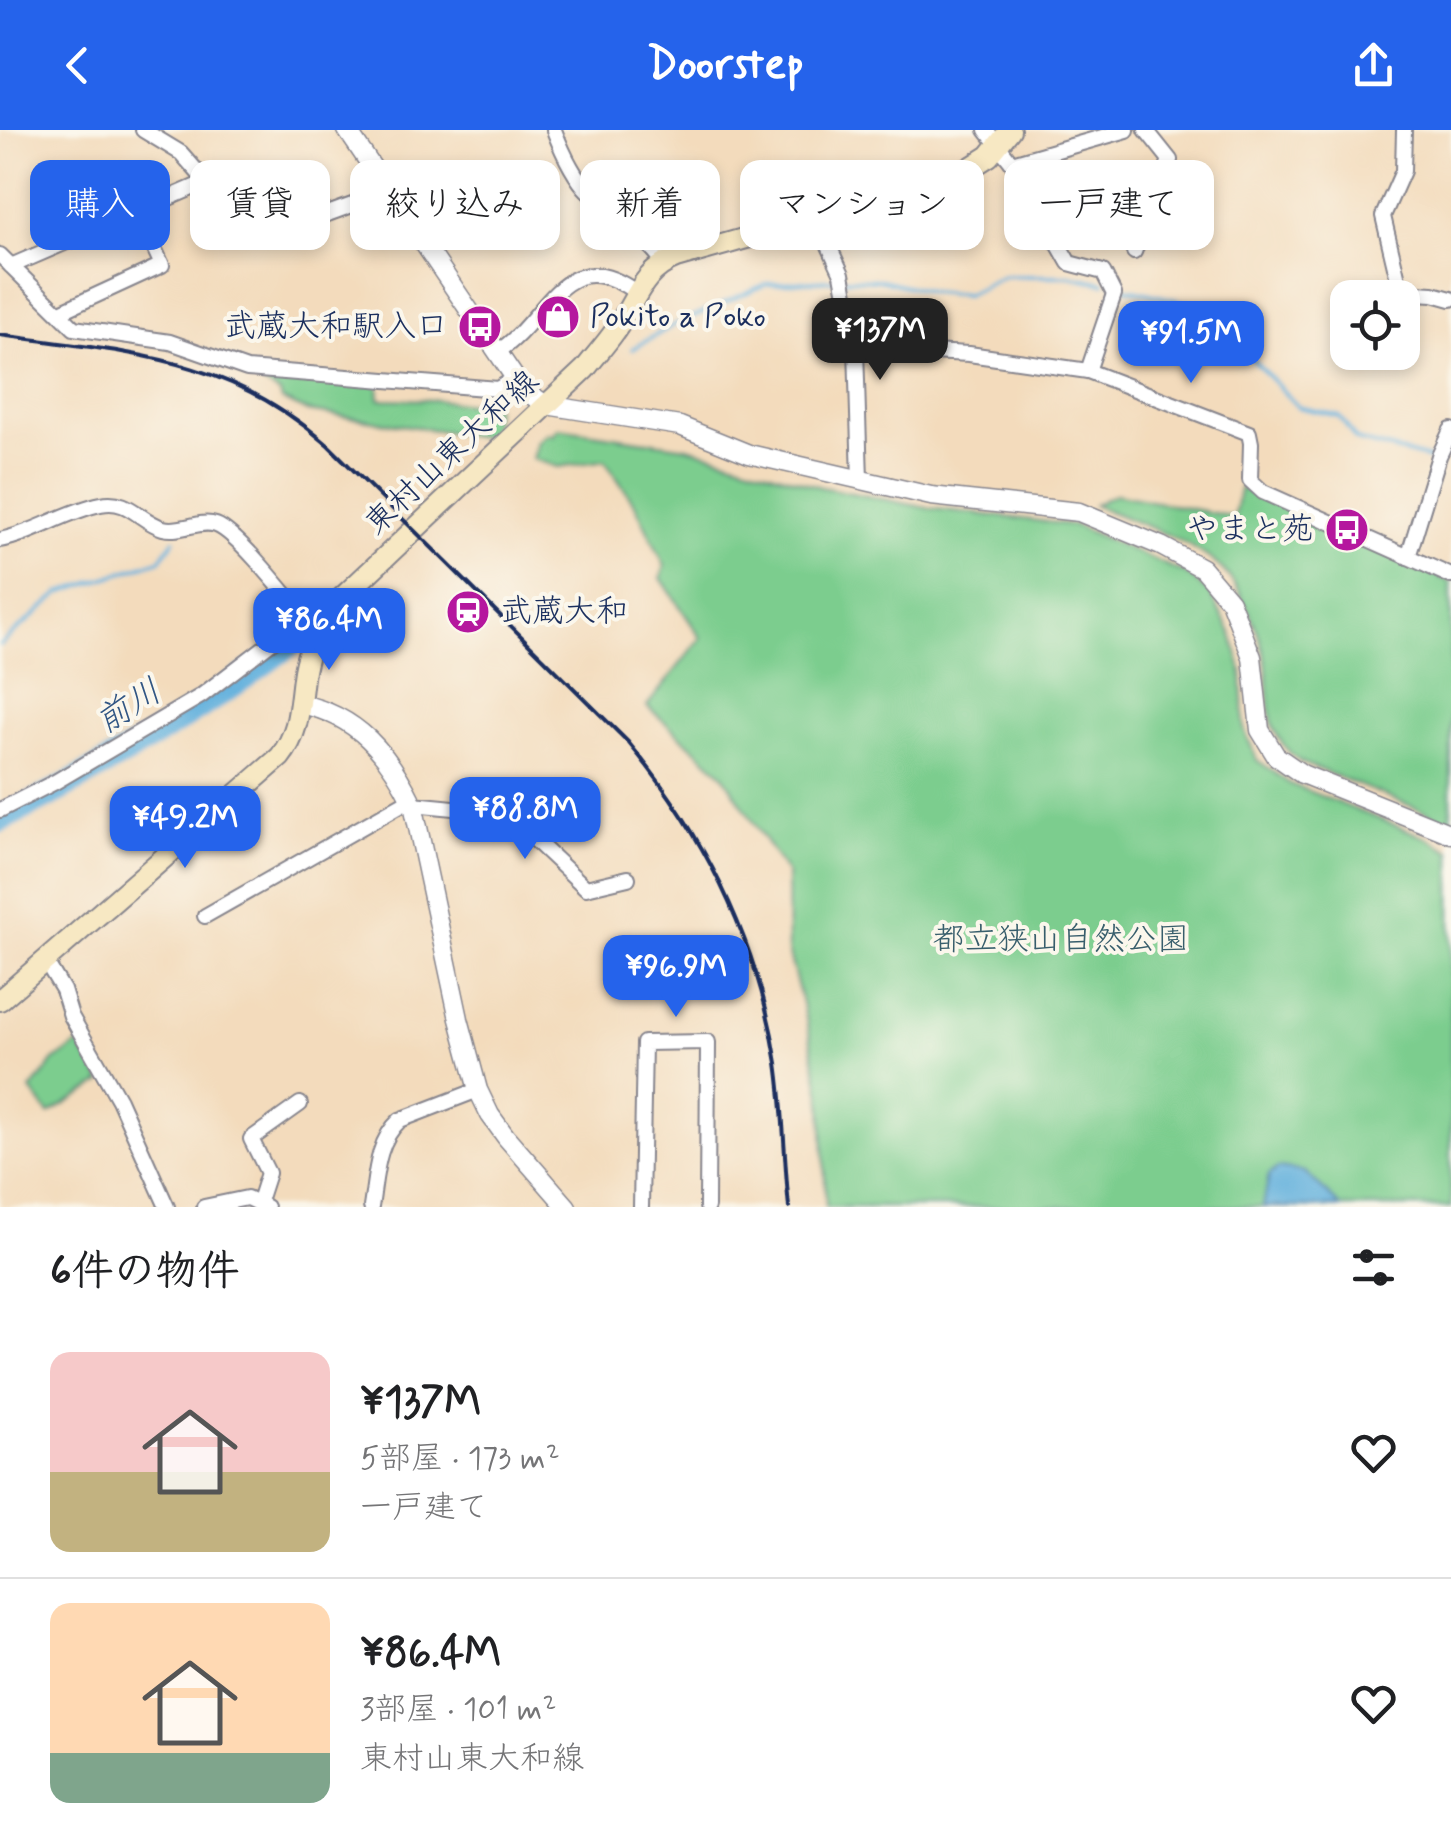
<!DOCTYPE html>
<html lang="ja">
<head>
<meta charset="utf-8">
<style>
	:root { --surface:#fff; --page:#f2f2f2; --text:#202124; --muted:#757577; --line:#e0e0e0; --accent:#2563eb }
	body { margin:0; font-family:Mynerve,"Klee One",sans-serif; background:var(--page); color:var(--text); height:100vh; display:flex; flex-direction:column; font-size:38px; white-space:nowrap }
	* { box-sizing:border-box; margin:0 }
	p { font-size:32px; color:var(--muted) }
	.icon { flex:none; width:55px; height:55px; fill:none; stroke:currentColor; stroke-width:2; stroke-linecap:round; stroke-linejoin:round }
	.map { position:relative; height:1077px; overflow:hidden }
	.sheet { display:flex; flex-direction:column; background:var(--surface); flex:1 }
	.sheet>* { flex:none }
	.guide { position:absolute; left:30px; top:30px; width:1392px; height:90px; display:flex; gap:20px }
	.controls { position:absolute; left:1330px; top:150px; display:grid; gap:20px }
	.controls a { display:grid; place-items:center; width:90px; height:90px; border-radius:20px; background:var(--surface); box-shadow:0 5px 15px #0003; font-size:50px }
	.price { position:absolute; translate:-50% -85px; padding:0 22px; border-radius:20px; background:var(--accent); color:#fff; font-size:32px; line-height:65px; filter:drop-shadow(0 2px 5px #0008) }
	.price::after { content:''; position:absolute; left:50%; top:60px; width:30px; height:22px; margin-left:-15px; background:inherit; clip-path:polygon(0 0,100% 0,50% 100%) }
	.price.on { background:#222; color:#fff }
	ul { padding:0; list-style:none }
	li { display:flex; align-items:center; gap:30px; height:250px; padding:0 50px }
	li+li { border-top:2px solid var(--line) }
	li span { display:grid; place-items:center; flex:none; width:280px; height:200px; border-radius:20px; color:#555 }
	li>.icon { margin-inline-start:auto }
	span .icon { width:120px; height:120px; fill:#fffc; stroke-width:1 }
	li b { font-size:42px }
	h2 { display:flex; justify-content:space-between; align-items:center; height:120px; padding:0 50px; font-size:42px }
	.pill { padding:0 35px; border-radius:20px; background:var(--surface); box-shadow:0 5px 15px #0003; font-size:35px; line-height:90px }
	.pill.on { background:var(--accent); color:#fff }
	header { display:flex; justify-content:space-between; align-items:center; height:130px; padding:0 50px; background:var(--accent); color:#fff; font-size:45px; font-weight:700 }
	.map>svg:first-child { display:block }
	.green { fill:#7ccd8e; stroke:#4c7e76; stroke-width:2.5 }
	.water { fill:#63b1dd; stroke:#3f709e; stroke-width:2.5 }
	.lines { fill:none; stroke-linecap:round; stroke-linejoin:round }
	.stream { stroke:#63b1dd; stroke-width:4 }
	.river { stroke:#63b1dd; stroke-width:25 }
	.minor-casing { stroke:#87858d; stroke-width:18 }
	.tertiary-casing { stroke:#87858d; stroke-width:21 }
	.secondary-casing { stroke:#87858d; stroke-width:24 }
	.minor { stroke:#fff; stroke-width:14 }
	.tertiary { stroke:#fff; stroke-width:18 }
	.secondary { stroke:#f7e8c3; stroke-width:20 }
	.rail { stroke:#1b2f5e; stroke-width:4 }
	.labels { text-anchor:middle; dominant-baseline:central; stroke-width:8; stroke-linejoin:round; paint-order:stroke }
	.poi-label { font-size:32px; fill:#1b2f5e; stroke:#fbf7ec; text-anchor:start }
	.street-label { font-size:32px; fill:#1b2f5e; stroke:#fbf7ec }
	.park-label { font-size:32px; fill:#385e6c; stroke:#fbf7ec }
	.water-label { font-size:35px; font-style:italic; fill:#315684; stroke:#fbf7ec }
</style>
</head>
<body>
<header><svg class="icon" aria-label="back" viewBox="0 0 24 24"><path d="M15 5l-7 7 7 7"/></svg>Doorstep<svg class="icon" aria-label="share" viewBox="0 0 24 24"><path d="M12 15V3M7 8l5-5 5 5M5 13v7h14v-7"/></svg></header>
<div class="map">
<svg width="1451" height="1077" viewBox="0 0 1451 1077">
	<rect width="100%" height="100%" fill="#fbf7ec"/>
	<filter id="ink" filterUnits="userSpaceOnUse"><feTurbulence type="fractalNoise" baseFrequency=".01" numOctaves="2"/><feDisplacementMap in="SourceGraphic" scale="20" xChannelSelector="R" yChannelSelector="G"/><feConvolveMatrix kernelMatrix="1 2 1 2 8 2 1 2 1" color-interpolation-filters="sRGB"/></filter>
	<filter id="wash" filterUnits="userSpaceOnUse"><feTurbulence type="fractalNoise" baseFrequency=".0048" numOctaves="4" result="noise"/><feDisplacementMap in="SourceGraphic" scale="40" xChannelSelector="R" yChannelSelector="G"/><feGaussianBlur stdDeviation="2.25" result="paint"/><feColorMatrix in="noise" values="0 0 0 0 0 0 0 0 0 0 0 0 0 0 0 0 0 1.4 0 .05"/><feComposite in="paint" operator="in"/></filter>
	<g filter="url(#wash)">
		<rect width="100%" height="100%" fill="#f3dbbc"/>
		<!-- green -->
		<g class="green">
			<polygon points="249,245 378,254 379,269 435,270 495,277 491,308 307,281 282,270 280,263"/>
			<polygon points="558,298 687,317 821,357 928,378 1074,395 1185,443 1209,462 1232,504 1242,541 1244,599 1257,630 1290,654 1428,708 1451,721 1451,1077 826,1077 822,971 808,896 788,820 787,744 722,643 647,576 701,508 661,448 665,436 636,376 605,330 558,337 533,329 538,311 548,303 553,306"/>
			<path d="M 1240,358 L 1451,452 L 1451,692 L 1300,632 C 1262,601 1272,577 1266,534 C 1262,507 1240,455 1220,437 C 1186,407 1135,393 1094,375 L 1115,364 L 1234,387 Z"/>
			<polygon points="79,914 102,952 49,984 31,960 54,931"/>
		</g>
		<!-- water -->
		<polygon class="water" points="1278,1038 1305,1042 1341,1077 1263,1077 1269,1045"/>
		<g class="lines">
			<!-- stream -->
			<g class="stream">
				<polyline points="1113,155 1196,175 1217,192 1298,277 1339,286 1356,310 1433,330"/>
				<polyline points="632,219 672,196 766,154 847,149 881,150 931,162 966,165 1004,146 1069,146 1104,153"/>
				<polyline points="0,515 60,463 160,430 174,410"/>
			</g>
			<!-- river -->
			<path class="river" d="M 0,690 C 100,641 199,582 289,515"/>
		</g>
	</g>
	<g filter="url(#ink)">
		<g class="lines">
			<defs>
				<g id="minor">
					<polyline points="143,0 181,23 231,80 250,91 300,94 388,62"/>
					<path d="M 554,0 C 562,21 573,46 589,62 C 613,86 644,105 664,133"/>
					<polyline points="986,0 1012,33 1127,0"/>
					<polyline points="1404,0 1403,41 1383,86 1401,162 1433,164 1451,169"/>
					<polyline points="1012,33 1069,133 1103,142 1114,164 1088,241"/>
					<polyline points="1125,81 1147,89"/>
					<polyline points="816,88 842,144 856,218 860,350"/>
					<polyline points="1134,122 1170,30 1146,0"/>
					<polyline points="0,125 74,198 170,212 247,239 498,259 515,248"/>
					<polyline points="11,136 206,52"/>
					<polyline points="60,182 162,135 137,81"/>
					<polyline points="856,218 969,224 1088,241 1249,303 1251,313 1250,350 1263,362 1451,446"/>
					<path d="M 497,222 C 549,190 563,109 637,163"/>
					<path d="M 0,410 C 36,403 66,381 101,374 C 129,368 139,391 163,398 C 181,403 199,389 216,395 C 239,403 297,479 316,501"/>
					<polyline points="1408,427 1439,326 1451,300"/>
					<polyline points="413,674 464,679 499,676 586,758 628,748"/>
					<polyline points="0,680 55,652 201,566 304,487"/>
					<polyline points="205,786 411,669"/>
					<polyline points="45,830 63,860 71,886 119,970 167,1077"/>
					<polyline points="258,1074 268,1043 251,1009 300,974"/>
					<polyline points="204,1077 247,1068 266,1077"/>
					<path d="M 371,1077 C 376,1047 376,1012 400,990 L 478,960"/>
					<polyline points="641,1077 644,913 708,912 707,1077"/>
				</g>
				<g id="tertiary">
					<polyline points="347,0 515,248 525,261 546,275 680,296 749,324 931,366 1079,382 1161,416 1202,438 1230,471 1252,527 1260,600 1276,626 1302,644 1451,704"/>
					<path d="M 300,574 C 357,585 389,624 413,674 L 459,889 L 478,960 L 490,985 L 506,1007 L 567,1077"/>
				</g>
				<path id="secondary" d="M 0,870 L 280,627 C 301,601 299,572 304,541 C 308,518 317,500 329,480 L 585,239 C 595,226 606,214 615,201 C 635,173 641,141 676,128 L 951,50 L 989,26 L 1010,0"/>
			</defs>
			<!-- minor casing -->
			<use href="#minor" class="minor-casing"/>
			<!-- tertiary casing -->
			<use href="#tertiary" class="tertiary-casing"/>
			<!-- secondary casing -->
			<use href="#secondary" class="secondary-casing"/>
			<!-- minor -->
			<use href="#minor" class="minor"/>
			<!-- tertiary -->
			<use href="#tertiary" class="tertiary"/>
			<!-- secondary -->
			<use href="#secondary" class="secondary"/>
			<!-- rail -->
			<path class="rail" d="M 0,205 C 128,223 226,225 328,315 L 628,612 C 705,705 758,813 777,933 C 784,980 784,1029 789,1077"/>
		</g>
	</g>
	<!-- icons -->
	<defs>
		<symbol id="shop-disc" viewBox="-11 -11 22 22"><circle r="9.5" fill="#b5179e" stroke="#fbf7ec"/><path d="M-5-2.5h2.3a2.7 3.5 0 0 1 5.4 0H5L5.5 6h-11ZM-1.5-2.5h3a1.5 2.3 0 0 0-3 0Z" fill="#fff"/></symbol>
		<symbol id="bus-disc" viewBox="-11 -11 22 22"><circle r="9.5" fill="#b5179e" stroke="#fbf7ec"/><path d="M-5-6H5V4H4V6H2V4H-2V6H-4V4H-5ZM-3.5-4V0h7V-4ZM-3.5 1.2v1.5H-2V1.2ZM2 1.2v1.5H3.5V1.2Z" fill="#fff"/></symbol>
		<symbol id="station-disc" viewBox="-11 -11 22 22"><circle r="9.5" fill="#b5179e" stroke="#fbf7ec"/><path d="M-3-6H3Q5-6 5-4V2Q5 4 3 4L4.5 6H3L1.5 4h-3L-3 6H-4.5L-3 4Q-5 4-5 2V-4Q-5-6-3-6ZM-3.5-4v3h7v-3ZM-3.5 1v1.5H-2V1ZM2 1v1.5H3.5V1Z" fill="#fff"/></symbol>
	</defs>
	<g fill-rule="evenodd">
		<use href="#shop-disc" x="533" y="162" width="50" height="50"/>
		<use href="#bus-disc" x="455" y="172" width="50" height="50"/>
		<use href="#bus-disc" x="1322" y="375" width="50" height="50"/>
		<use href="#station-disc" x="443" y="457" width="50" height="50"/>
	</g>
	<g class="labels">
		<!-- poi labels -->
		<g class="poi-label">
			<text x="590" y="187">Pokito a Poko</text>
			<text x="448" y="197" text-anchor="end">武蔵大和駅入口</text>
			<text x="1314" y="400" text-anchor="end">やまと苑</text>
			<text x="500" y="482">武蔵大和</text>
		</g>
		<!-- street labels -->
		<g class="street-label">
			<text transform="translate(452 323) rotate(-43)">東村山東大和線</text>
		</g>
		<!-- park labels -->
		<g class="park-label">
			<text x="1061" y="810">都立狭山自然公園</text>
		</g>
		<!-- water labels -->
		<g class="water-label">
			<text transform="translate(129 577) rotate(-32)">前川</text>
		</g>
	</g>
</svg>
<div class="controls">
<a><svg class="icon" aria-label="locate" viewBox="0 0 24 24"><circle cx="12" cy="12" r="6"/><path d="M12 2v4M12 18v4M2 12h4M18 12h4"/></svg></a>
</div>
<b class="price on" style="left:880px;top:253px">¥137M</b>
<b class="price" style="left:1191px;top:256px">¥91.5M</b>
<b class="price" style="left:329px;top:543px">¥86.4M</b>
<b class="price" style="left:525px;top:732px">¥88.8M</b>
<b class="price" style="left:185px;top:741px">¥49.2M</b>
<b class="price" style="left:676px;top:890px">¥96.9M</b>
<div class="guide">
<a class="pill on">購入</a>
<a class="pill">賃貸</a>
<a class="pill">絞り込み</a>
<a class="pill">新着</a>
<a class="pill">マンション</a>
<a class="pill">一戸建て</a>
</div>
</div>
<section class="sheet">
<h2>6件の物件<svg class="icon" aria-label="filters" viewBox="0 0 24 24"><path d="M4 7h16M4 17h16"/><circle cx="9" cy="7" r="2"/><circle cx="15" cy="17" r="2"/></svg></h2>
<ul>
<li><span style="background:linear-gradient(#f6c9c9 60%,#c2b280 0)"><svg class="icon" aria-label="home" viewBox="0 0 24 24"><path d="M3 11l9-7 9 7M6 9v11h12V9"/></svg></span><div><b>¥137M</b><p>5部屋 · 173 m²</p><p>一戸建て</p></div><svg class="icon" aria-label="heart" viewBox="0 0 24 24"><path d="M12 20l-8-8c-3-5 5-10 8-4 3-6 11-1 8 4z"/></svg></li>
<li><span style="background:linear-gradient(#ffd9b3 75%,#7fa58c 0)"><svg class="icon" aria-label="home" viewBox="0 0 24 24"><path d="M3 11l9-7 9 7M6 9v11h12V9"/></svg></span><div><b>¥86.4M</b><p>3部屋 · 101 m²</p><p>東村山東大和線</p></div><svg class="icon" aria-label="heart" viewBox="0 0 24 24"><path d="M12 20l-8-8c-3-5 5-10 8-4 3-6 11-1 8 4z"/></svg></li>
</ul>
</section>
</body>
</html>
